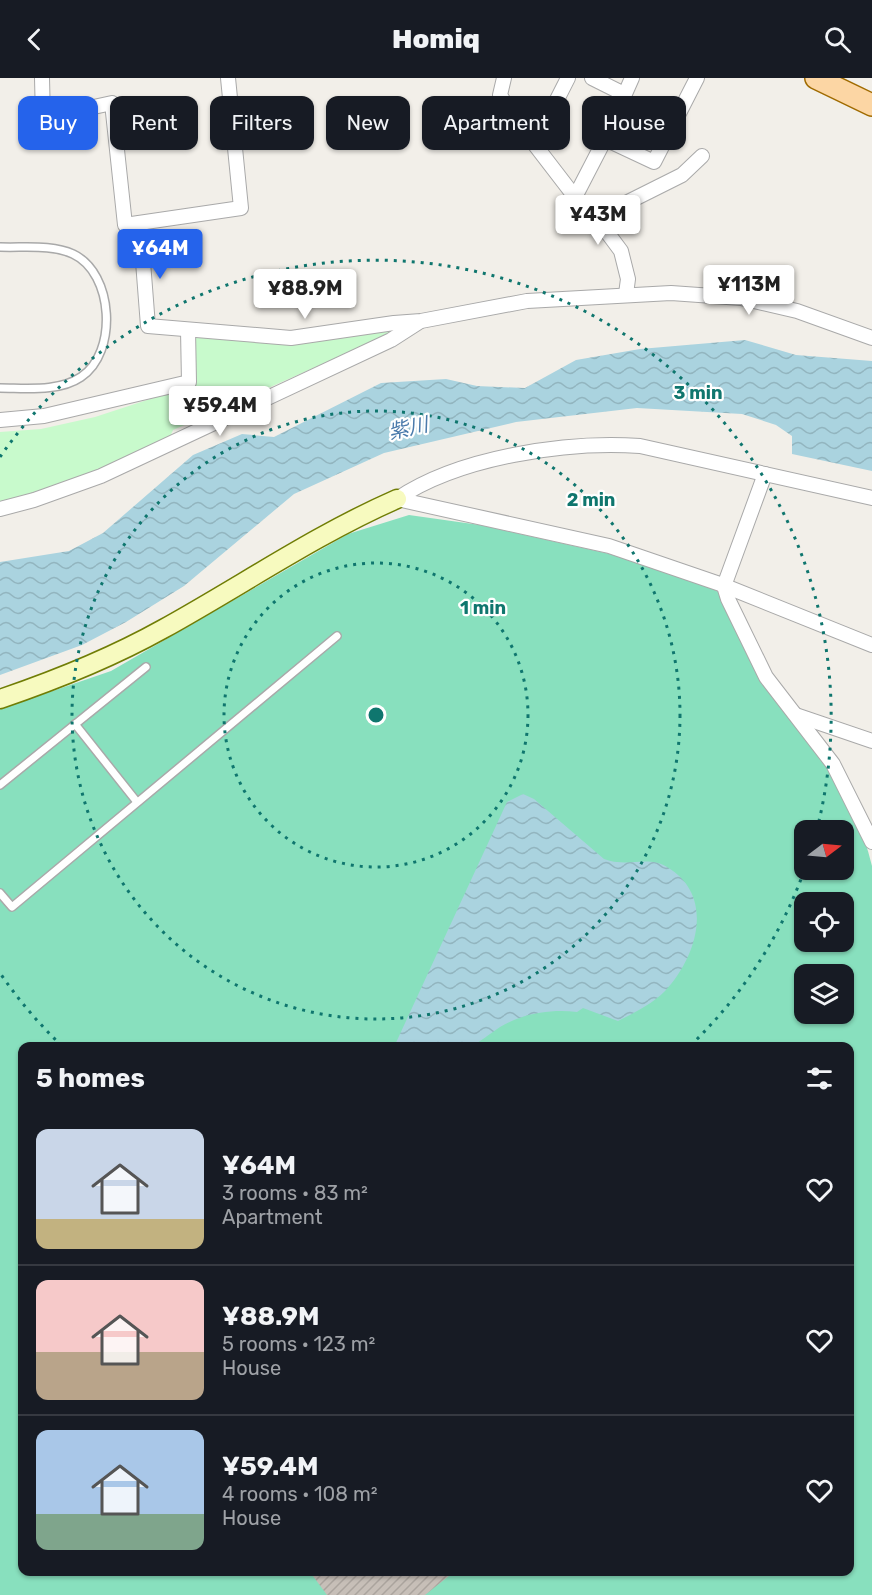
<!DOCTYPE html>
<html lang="en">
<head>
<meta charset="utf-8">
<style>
	:root { --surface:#171b24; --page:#20242c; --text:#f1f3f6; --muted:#9ea1a6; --line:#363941; --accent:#2563eb }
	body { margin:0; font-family:Rubik,"Noto Sans JP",sans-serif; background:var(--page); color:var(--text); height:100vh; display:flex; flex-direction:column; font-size:22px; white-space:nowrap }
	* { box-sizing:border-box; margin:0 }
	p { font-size:20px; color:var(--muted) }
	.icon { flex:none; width:33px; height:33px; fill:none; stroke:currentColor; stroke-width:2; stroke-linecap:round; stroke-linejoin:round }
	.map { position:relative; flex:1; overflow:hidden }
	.side { position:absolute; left:18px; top:964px; width:836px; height:534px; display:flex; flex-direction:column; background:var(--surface); border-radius:12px; box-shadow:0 2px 4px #0004 }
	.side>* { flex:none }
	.guide { position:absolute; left:18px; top:18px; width:837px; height:54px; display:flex; gap:12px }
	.needle { width:39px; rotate:74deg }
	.fabs { position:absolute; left:794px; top:742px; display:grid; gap:12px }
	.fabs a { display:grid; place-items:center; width:60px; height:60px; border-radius:12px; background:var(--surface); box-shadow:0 2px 4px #0004; font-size:30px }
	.price { position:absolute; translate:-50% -51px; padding:0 14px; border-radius:6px; background:#fff; color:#222; font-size:20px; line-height:39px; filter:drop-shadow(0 2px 3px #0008) }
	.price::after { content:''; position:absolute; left:50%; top:36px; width:18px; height:14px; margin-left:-9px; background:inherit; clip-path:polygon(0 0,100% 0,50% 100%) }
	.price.active { background:var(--accent); color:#fff }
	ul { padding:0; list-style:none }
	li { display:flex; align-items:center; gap:18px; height:150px; padding:0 18px }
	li+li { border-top:2px solid var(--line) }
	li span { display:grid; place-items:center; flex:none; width:168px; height:120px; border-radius:12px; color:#555 }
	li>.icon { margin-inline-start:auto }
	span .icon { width:72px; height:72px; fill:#fffc; stroke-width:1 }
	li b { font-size:26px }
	h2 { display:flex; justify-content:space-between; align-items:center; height:72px; padding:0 18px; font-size:26px }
	.pill { padding:0 21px; border-radius:12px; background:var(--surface); box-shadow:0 2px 4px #0004; font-size:21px; line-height:54px }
	.pill.active { background:var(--accent); color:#fff }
	header { display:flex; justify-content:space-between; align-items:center; height:78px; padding:0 18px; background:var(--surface); font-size:27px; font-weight:800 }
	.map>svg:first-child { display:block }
	.park { fill:#c8facc }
	.pitch { fill:#88e0be; fill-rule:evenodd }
	.water { fill:url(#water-waves) }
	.building { fill:url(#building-hatch) }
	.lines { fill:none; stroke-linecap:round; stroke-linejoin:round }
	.lane-casing { stroke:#a9a9a9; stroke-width:10 }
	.street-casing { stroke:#a9a9a9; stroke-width:16 }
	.secondary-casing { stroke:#707d05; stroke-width:21 }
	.primary-casing { stroke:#a06b00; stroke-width:24 }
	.lane { stroke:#fff; stroke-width:7 }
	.street { stroke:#fff; stroke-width:14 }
	.secondary { stroke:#f7fabf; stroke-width:18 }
	.primary { stroke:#fcd6a4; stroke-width:21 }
	.ring { fill:none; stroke:#0f766e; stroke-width:3; stroke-dasharray:3 6 }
	.labels { text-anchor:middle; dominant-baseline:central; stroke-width:4.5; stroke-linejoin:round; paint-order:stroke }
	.water-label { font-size:20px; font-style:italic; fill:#4a7aab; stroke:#fff }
	.centre { fill:#0f766e; stroke:#fff; stroke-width:3 }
	.ring-label { font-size:18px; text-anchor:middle; font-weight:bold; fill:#0f766e; stroke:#fff; stroke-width:4.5; stroke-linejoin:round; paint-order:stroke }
</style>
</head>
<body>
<header><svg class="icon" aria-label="back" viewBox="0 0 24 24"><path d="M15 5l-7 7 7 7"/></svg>Homiq<svg class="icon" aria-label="search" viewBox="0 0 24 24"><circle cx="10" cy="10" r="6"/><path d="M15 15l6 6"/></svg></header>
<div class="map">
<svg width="872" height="1517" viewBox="0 0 872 1517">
	<defs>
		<pattern id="water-waves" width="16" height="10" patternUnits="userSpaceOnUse" patternTransform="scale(1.5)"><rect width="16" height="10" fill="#aad3df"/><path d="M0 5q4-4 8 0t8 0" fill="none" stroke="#92b5bf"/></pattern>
		<pattern id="building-hatch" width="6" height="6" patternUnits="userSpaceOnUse" patternTransform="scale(1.5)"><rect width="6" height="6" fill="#c7bfb8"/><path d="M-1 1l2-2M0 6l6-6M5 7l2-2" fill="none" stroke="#aba49e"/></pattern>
	</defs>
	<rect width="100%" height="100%" fill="#f2efe9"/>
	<!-- park -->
	<polygon class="park" points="395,250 397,253 173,352 170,359 94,395 0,425 0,354 41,351 95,339 193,307 195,259 287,266"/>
	<!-- pitch -->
	<path class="pitch" d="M 409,437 L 480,447 L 610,476 L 709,508 L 718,514 C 728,535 738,556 749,576 C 791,646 853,706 872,788 L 872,1517 L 0,1517 L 0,631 L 111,593 L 348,456 ZM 804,753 L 843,753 L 843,792 L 804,792 ZM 804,825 L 843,825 L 843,864 L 804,864 ZM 804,897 L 843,897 L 843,936 L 804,936 ZM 22,969 L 849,969 L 849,1494 L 22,1494 Z"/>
	<!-- water -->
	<g class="water">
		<polygon points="745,262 796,277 872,283 872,393 792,376 792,358 776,347 742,336 637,330 516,344 384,375 294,416 184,508 126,544 82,567 0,597 0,484 69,473 103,455 193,377 242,356 274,359 381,305 446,301 477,308 525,310 576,282 640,271"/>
		<path d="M 523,716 L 534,721 L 604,781 C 608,782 613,784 617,784 C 635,786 651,779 667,789 C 716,818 697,879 665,913 C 652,926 634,935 618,943 L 583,930 L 577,934 C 552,931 523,935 500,949 C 489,956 481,964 469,969 L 394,969 L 507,724 Z"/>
	</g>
	<!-- building -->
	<polygon class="building" points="310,1494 454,1494 425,1517 327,1517"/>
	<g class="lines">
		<defs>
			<g id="lane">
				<path d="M 0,169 C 23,170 52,166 73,176 C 114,195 118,275 81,299 C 59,314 26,310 0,310"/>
				<polyline points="75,646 137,724"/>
				<polyline points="0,707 146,589"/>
				<polyline points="0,815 12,829 337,558"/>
			</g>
			<g id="street">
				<polyline points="42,0 43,40 112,25 125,147 241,130 228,0"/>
				<polyline points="504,0 500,17 512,37 575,119 592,134 621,173 628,201 626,216"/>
				<polyline points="592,0 624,16"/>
				<polyline points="605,61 654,84 697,0"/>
				<polyline points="535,65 568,0"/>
				<polyline points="575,119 605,61 632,0"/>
				<polyline points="592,134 624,126 682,97 702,78"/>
				<polyline points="140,145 148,248 291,260 394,245 421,243 527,223 671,215 741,220 797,233 872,260"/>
				<polyline points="0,342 44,338 189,304 188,252"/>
				<polyline points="765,396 724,508 728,521 766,599 833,686 872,764"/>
				<polyline points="397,421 609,468 720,506 872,567"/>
				<path d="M 397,421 C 459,379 566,363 640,368 L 872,420"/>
				<polyline points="0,431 34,422 101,398 391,262 419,244"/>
				<polyline points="796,637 872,663"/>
			</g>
			<path id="secondary" d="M 0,621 C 56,602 111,580 163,551 C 241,508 315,457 397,421"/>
			<polyline id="primary" points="816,0 872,27"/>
		</defs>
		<!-- lane casing -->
		<use href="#lane" class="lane-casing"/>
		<!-- street casing -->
		<use href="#street" class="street-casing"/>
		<!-- secondary casing -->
		<use href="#secondary" class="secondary-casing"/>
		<!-- primary casing -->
		<use href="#primary" class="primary-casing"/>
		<!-- lane -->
		<use href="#lane" class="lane"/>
		<!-- street -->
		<use href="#street" class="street"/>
		<!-- secondary -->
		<use href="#secondary" class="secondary"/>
		<!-- primary -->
		<use href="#primary" class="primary"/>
	</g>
	<!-- distance rings -->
	<g class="ring">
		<circle cx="376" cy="637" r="152"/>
		<circle cx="376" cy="637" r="304"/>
		<path d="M804 793A456 456 0 0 1 690 968M62 968A456 456 0 0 1 0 895M0 379A456 456 0 0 1 817 751"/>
	</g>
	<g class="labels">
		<!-- water labels -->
		<g class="water-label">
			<text transform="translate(408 350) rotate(-12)">紫川</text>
		</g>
	</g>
	<circle cx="376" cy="637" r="9" class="centre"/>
	<g class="ring-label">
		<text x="698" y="321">3 min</text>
		<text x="591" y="428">2 min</text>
		<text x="483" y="536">1 min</text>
	</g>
</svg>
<div class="fabs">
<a><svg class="needle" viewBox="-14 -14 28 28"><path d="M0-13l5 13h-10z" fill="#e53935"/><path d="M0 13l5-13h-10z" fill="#9ea1a6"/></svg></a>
<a><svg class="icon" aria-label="locate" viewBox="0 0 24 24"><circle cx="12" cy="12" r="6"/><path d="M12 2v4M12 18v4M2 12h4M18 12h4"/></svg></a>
<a><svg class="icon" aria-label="layers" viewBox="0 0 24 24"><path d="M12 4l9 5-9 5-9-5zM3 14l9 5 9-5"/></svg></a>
</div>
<b class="price" style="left:598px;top:168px">¥43M</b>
<b class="price active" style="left:160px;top:202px">¥64M</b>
<b class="price" style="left:749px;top:238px">¥113M</b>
<b class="price" style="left:305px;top:242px">¥88.9M</b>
<b class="price" style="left:220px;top:359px">¥59.4M</b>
<div class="guide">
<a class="pill active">Buy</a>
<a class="pill">Rent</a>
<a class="pill">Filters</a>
<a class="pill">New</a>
<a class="pill">Apartment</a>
<a class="pill">House</a>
</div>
<section class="side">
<h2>5 homes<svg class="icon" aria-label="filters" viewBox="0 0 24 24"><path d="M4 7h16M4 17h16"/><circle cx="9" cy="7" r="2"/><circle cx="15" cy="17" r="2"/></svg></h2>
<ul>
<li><span style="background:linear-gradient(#c9d6e8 75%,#c2b280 0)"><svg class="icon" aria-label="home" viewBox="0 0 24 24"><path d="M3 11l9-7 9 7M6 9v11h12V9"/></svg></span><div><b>¥64M</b><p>3 rooms · 83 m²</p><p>Apartment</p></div><svg class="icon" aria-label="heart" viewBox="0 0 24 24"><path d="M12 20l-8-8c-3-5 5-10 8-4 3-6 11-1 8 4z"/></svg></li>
<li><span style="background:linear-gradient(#f6c9c9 60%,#b9a48a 0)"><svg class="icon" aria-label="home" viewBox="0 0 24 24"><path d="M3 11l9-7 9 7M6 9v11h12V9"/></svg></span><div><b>¥88.9M</b><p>5 rooms · 123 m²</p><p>House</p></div><svg class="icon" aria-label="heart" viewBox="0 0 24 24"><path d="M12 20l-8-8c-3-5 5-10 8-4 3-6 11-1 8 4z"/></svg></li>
<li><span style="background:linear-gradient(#a9c7e8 70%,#7fa58c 0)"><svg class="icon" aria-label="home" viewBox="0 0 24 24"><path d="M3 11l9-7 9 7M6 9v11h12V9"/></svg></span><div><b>¥59.4M</b><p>4 rooms · 108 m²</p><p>House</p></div><svg class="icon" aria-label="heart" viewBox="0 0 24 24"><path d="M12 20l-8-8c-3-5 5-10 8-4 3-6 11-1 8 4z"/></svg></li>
</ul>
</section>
</div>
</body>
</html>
